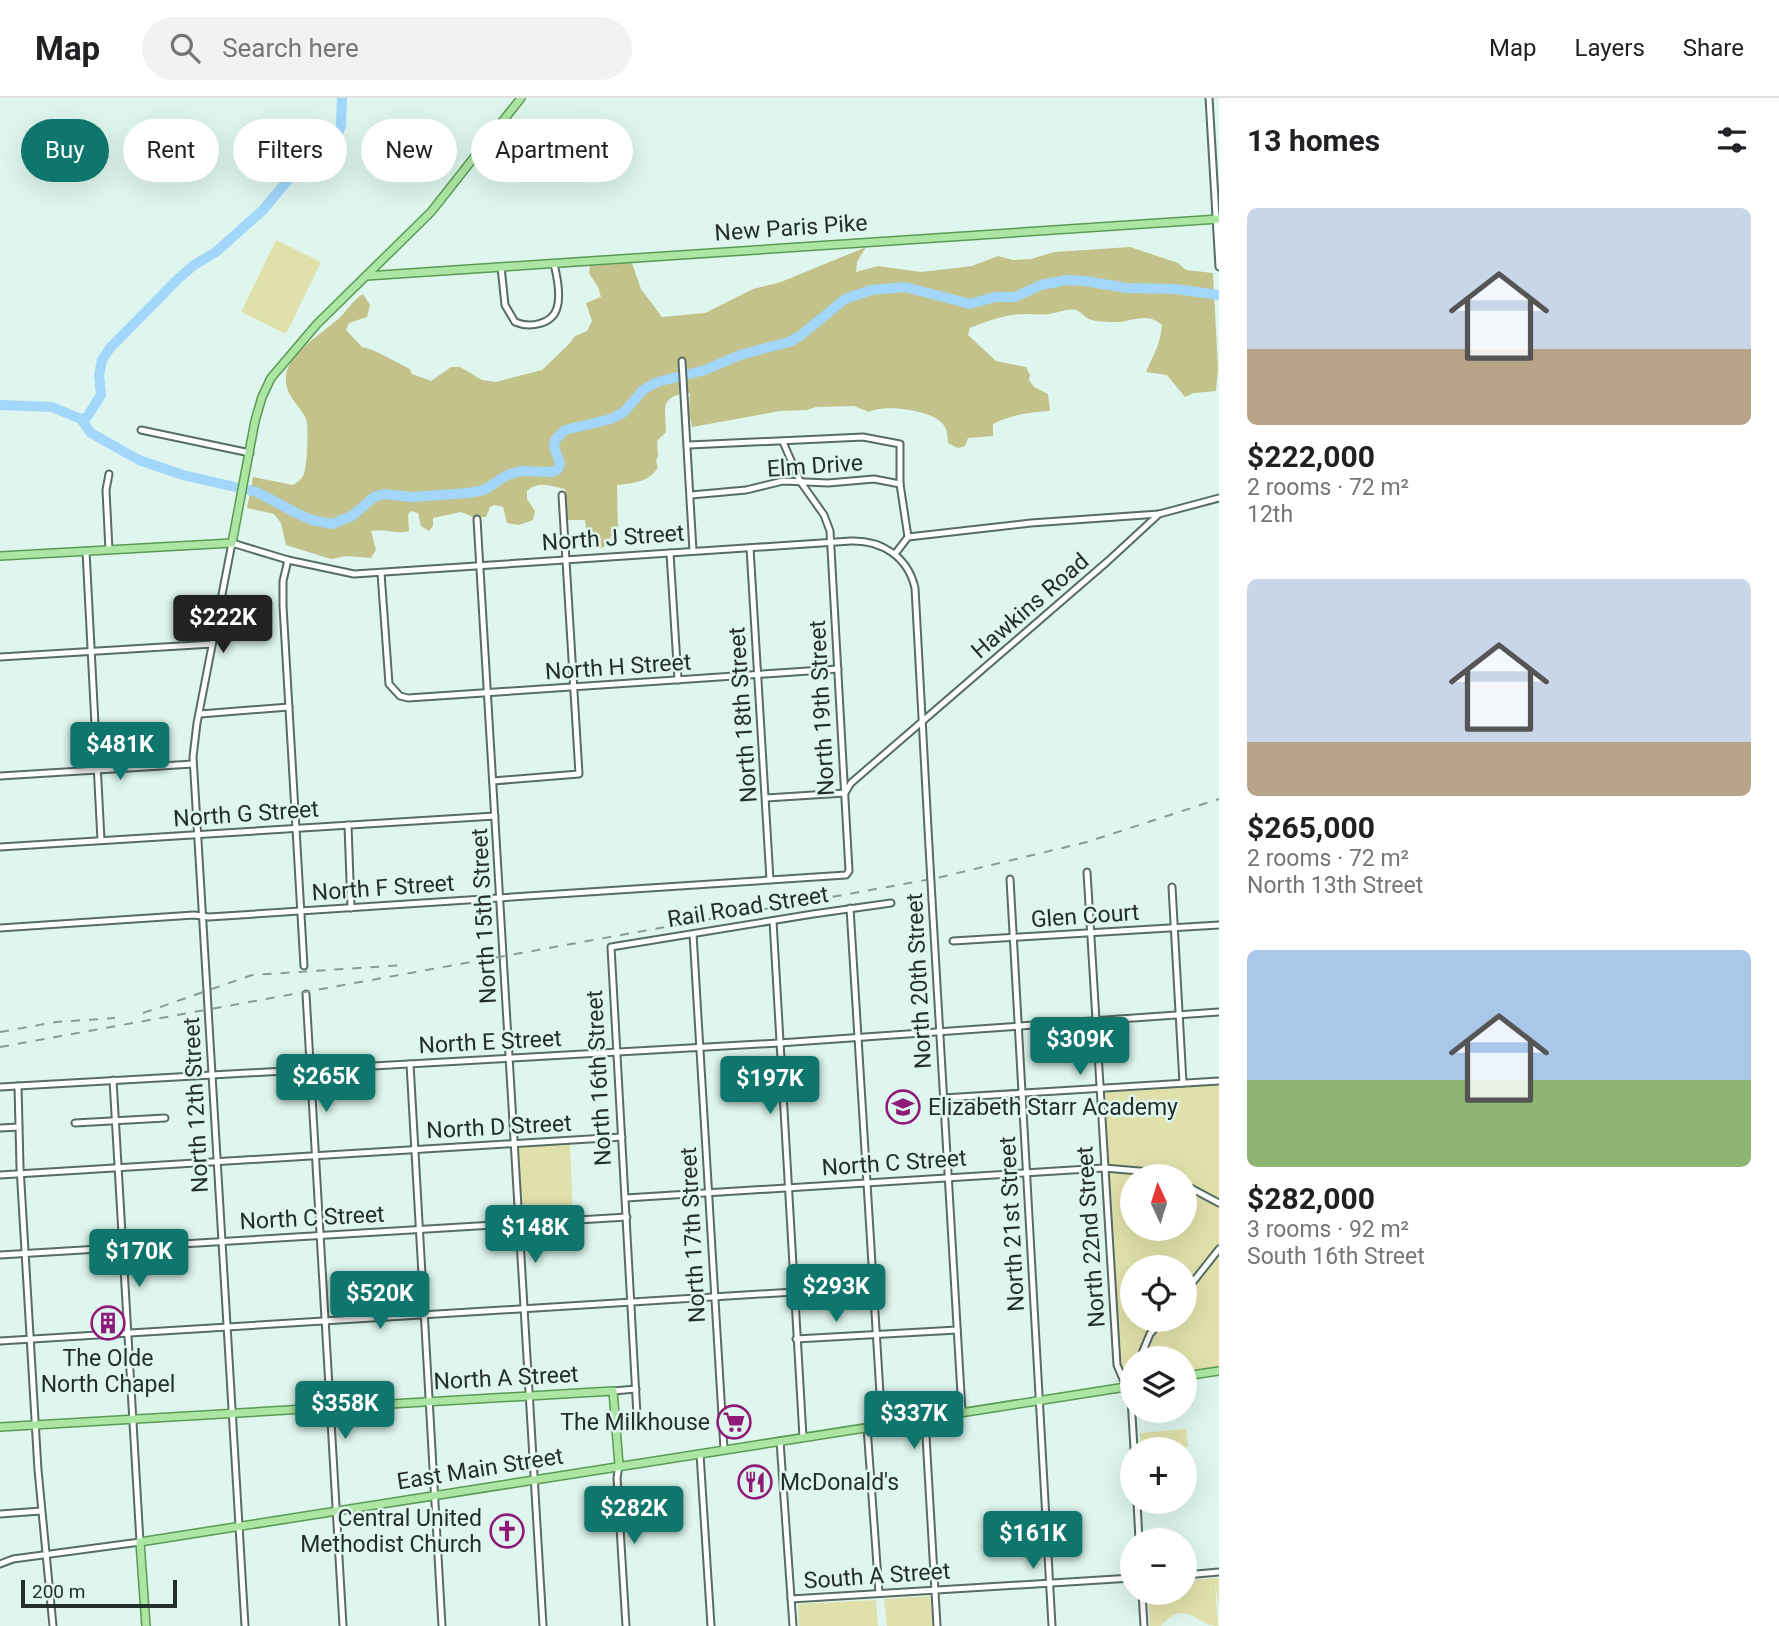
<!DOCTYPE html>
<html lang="en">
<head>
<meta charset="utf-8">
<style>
	:root { --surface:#fff; --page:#f2f2f2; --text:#202124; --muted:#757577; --line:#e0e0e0; --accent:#0f766e }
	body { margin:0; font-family:Roboto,sans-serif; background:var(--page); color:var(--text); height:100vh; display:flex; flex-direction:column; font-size:26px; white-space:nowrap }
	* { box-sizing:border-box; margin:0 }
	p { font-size:23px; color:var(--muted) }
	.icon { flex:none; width:38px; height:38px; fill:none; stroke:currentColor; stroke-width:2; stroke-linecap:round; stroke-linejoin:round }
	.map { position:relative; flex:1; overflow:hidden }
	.drawer { display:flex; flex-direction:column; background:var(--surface); width:560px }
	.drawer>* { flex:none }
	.banner { position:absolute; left:21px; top:21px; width:665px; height:63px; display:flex; gap:14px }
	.needle { width:46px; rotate:356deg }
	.buttons { position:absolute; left:1120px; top:1066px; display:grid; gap:14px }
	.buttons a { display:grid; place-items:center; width:77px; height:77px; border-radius:50%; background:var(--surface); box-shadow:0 7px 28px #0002; font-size:35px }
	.scale { position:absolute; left:21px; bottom:18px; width:156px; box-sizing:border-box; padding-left:7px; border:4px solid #242e2b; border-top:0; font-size:19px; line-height:24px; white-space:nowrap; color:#242e2b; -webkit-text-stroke:5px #def6ee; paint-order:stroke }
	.price { position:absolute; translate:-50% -60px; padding:0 16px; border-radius:7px; background:var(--accent); color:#fff; font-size:23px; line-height:46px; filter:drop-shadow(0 2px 4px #0008) }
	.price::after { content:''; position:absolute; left:50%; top:42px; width:21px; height:16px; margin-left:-10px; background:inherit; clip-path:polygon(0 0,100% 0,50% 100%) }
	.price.active { background:#222; color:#fff }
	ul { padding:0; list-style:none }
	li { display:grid; align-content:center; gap:14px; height:371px; padding:0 28px }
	li span { display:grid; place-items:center; height:217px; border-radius:10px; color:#555 }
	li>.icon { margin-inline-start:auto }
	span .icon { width:126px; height:126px; fill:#fffc; stroke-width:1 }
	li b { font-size:30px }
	h2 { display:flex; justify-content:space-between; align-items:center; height:84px; padding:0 28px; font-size:30px }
	.chip { padding:0 24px; border-radius:32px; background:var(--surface); box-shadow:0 7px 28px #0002; font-size:24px; line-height:63px }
	.chip.active { background:var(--accent); color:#fff }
	header { display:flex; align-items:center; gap:42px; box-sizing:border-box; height:98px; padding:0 35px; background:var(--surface); border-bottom:2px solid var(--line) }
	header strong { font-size:33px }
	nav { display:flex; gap:38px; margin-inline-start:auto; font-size:24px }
	.search { width:490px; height:63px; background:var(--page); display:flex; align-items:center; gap:18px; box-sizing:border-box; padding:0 24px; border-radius:38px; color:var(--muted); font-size:26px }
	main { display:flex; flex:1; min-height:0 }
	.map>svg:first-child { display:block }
	.green { fill:#e0e1aa; fill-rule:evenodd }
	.forest { fill:#c2c28a }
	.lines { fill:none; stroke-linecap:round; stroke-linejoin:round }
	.river { stroke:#a2d6fb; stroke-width:10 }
	.minor-casing { stroke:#566c65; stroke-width:9 }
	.major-casing { stroke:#599b53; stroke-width:10 }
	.minor { stroke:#fff; stroke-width:5 }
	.major { stroke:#ade6a4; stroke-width:7 }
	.rail { stroke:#899b95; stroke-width:2; stroke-dasharray:9 9; stroke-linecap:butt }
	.minor-bridge-casing { stroke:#566c65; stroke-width:9; stroke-linecap:butt }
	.minor-bridge { stroke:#fff; stroke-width:5 }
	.labels { text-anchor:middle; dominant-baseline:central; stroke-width:5; stroke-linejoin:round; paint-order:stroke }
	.street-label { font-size:23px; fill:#242e2b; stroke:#def6ee }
	.poi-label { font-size:23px; fill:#242e2b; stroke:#def6ee; text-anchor:start }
</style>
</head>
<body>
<header>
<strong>Map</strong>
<div class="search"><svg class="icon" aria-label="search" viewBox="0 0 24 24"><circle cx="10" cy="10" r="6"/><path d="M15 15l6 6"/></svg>Search here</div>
<nav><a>Map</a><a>Layers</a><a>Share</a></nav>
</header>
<main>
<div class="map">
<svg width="1219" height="1528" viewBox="0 0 1219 1528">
	<rect width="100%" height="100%" fill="#def6ee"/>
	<!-- green -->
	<g class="green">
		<polygon points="276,142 321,164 286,236 241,214"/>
		<path d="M 1219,983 L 1219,1273 L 1185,1278 L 1185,1260 L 1132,1260 L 1132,1288 L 1128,1289 L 1120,1275 L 1099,991 ZM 1132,1078 L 1185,1078 L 1185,1130 L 1132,1130 ZM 1132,1169 L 1185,1169 L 1185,1222 L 1132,1222 Z"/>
		<polygon points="570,1043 573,1122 519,1125 515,1046"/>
		<polygon points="1186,1331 1188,1348 1185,1351 1150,1351 1140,1344 1140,1335"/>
		<path d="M 1219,1480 L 1219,1509 L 1215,1484 L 1218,1528 C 1195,1528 1187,1499 1161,1528 L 1150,1528 L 1148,1495 L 1185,1494 L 1185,1482 Z"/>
		<polygon points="930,1498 933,1528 887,1528 884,1501"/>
		<polygon points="876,1502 878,1528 799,1528 798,1506"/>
	</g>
	<!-- forest -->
	<path class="forest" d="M 866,149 L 857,164 L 856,174 L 878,168 L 921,174 L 972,168 L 998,158 L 1013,162 L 1031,161 L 1054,154 L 1130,149 L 1178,165 L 1186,172 L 1213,175 L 1218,270 L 1216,293 L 1194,295 L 1185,299 L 1167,277 L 1146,274 C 1154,255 1160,248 1162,227 C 1147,213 1132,224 1116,224 C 1109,224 1095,224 1089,221 C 1084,219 1082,214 1076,212 C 1067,210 1058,215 1049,216 C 1042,217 1035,216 1028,216 C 1009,215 987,223 970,230 L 968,237 L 996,263 L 1026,269 L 1030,277 L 1029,282 L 1034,289 L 1048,296 L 1050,313 C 1030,314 1011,317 993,326 L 993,338 L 968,340 L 965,348 L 958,350 L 948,345 C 948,338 947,329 941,324 C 928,312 884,306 869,314 L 854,308 L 816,309 L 807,312 L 780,313 L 692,329 L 689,314 L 690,295 C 660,298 665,308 666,334 L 657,343 L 658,358 L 656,363 L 658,369 C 650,384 633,385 617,387 L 618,438 L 611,438 L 609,444 L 602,450 L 588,449 L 585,422 L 566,422 L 565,391 C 552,388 538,382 527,393 L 527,401 L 535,413 L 533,422 L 519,427 L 507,425 L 503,409 L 495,407 L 490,409 L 486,419 L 473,419 L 461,414 L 433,420 L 433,428 L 429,433 L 421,428 L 418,415 L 411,413 L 408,416 L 409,433 C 395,437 386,430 371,433 L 376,452 L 371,460 L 346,458 L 331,461 L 286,447 L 281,425 L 274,416 L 247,410 L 253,379 L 293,387 C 298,384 302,381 304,376 C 307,367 309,329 306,321 C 301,308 284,298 286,278 C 288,256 322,235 337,222 C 347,214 351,203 363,196 L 370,207 L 367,219 L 349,225 L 346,232 L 362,249 L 373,252 L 410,271 L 412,276 L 431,283 L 451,269 L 460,269 L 482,282 L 496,284 L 542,272 L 568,247 L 575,238 L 587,233 L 592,223 L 586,205 L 601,199 L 598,189 L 589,175 L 590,168 L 632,165 L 641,191 L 662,219 L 705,215 L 753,191 L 781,184 Z"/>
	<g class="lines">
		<!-- river -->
		<g class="river">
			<polyline points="0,307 52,309 81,321 91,335 139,362 183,377 257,394 296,415 312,422 332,426 352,418 374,399 384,396 412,399 468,395 484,392 507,377 521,373 552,374 558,371 560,365 554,349 555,342 565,332 611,321 624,314 643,292 657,284 705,272 740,257 789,244 800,238 845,201 871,192 905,189 970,206 995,199 1015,199 1041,187 1067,182 1085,183 1127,190 1175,191 1219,197"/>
			<polyline points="81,321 87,319 101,297 99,277 102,262 110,250 178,181 194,167 216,154 263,112 297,71 332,47 341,28 342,0"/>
		</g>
		<defs>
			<g id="minor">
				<polyline points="1209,0 1219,169"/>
				<path d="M 501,169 L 505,207 L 515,224 C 529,230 552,227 557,210 C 561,197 557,178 554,166"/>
				<polyline points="682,263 693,453"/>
				<polyline points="141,332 250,355"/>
				<polyline points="689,347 863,339 900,346 900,386 908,439"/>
				<polyline points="109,376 106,392 109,452"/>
				<polyline points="691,397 746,392 783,383 828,385 874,381 900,386"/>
				<polyline points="477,421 543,1528"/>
				<polyline points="750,450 770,782"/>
				<polyline points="86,453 101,742"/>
				<polyline points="670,455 678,582"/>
				<polyline points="895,456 908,439 1031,425 1159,416 1219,400"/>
				<polyline points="288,462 283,483 283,508 304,868"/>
				<polyline points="381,475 389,586 400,598 408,600 838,571"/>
				<polyline points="0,559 212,546"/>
				<polyline points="200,616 289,609"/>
				<polyline points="0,678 193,666"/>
				<polyline points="493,683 579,676 562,397"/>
				<polyline points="766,700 845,695 851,685 1108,463 1159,416"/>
				<polyline points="348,727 351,810"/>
				<polyline points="0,749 495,718"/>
				<polyline points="1087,774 1117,1267 1131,1300 1134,1351"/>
				<polyline points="1010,781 1052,1528"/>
				<polyline points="1172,789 1183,985"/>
				<polyline points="932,802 962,1313"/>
				<polyline points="850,810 882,1328"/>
				<polyline points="773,823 803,1339"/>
				<polyline points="0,830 194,817 209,819 846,777 849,773 830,433 824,417 800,383 783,344"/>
				<polyline points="693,836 724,1351"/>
				<polyline points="953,843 1219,827"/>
				<polyline points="306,896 343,1528"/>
				<polyline points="410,966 442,1528"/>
				<polyline points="18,988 20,1069 38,1372 53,1528"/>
				<polyline points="0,989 779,945 1219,914"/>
				<polyline points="943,1000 1219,983"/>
				<polyline points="75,1025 165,1020"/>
				<polyline points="0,1030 19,1029"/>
				<polyline points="0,1077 622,1039"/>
				<polyline points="1185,1087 1219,1105"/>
				<polyline points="626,1100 1104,1070 1151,1074 1164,1078"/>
				<polyline points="0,1157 627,1119"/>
				<polyline points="1185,1194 1219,1151"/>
				<polyline points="796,1241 957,1232"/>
				<polyline points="0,1243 794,1194"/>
				<polyline points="1140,1260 1150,1236 1162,1222"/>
				<polyline points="613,1293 636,1291"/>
				<polyline points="637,1317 611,849 813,816 891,805"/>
				<polyline points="925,1321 937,1528"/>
				<polyline points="867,1329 879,1495"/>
				<polyline points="780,1343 793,1528"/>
				<polyline points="700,1356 711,1528"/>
				<polyline points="619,1367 617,1380 626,1528"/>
				<polyline points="1137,1404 1139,1442"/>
				<polyline points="0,1416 41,1413"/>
				<polyline points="0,1466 13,1461 140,1444 113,982"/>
				<polyline points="1185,1477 1219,1474"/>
				<polyline points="1142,1494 1144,1528"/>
				<polyline points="791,1501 1132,1480"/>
				<path d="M 245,1528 L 193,659 L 197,625 L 232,445 L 288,462 L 354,476 L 851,443 C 882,442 908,459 915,490 L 929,749"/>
			</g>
			<g id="major">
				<polyline points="366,178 1219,121"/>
				<polyline points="0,458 232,445 255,323 262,299 271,280 317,226 431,114 521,0"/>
				<polyline points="1185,1278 1219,1273"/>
				<polyline points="0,1329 613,1293 619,1367"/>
				<polyline points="146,1528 140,1444 1132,1288"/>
			</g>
		</defs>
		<!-- minor casing -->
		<use href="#minor" class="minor-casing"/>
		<!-- major casing -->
		<use href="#major" class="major-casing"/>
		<!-- minor -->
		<use href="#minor" class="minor"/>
		<!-- major -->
		<use href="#major" class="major"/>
		<!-- rail -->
		<g class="rail">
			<polyline points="143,915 252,877 405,867"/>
			<polyline points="0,934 56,924 115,920"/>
			<polyline points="0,949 937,780 1087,744 1219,701"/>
		</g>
		<defs>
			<polyline id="minor-bridge" points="929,749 932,802"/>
		</defs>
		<!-- minor-bridge casing -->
		<use href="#minor-bridge" class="minor-bridge-casing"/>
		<!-- minor-bridge -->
		<use href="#minor-bridge" class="minor-bridge"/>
	</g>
	<!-- icons -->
	<defs>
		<symbol id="school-ring" viewBox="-11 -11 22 22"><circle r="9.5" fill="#def6ee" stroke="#901a7a" stroke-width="1.5"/><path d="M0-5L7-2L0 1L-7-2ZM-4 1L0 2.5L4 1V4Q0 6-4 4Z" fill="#901a7a"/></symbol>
		<symbol id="building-ring" viewBox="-11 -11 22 22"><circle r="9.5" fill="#def6ee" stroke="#901a7a" stroke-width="1.5"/><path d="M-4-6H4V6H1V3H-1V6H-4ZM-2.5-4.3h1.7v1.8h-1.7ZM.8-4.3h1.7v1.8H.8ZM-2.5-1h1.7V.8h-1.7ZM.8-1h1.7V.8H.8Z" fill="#901a7a"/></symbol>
		<symbol id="supermarket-ring" viewBox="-11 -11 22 22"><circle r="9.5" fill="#def6ee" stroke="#901a7a" stroke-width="1.5"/><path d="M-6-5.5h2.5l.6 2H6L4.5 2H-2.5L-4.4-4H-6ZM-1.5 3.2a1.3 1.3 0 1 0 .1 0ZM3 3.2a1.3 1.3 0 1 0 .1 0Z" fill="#901a7a"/></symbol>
		<symbol id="restaurant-ring" viewBox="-11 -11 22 22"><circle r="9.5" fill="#def6ee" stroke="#901a7a" stroke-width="1.5"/><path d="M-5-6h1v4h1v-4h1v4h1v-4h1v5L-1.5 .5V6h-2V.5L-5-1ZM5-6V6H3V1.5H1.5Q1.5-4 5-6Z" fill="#901a7a"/></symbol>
		<symbol id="church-ring" viewBox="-11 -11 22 22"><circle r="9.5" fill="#def6ee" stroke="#901a7a" stroke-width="1.5"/><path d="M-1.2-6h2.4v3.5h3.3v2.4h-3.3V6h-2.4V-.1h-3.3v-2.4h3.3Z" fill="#901a7a"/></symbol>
	</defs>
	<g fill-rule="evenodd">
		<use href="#school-ring" x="884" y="990" width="38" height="38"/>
		<use href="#building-ring" x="89" y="1206" width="38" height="38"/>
		<use href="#supermarket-ring" x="715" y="1305" width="38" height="38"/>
		<use href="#restaurant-ring" x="736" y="1365" width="38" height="38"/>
		<use href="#church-ring" x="488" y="1414" width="38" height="38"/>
	</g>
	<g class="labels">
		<!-- street labels -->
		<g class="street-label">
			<text transform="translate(791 130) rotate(-4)">New Paris Pike</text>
			<text transform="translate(815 368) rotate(-4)">Elm Drive</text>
			<text transform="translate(613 440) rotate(-4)">North J Street</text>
			<text transform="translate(1030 508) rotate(-41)">Hawkins Road</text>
			<text transform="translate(618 569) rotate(-4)">North H Street</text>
			<text transform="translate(822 610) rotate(-93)">North 19th Street</text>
			<text transform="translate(743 617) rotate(-94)">North 18th Street</text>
			<text transform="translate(246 716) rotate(-4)">North G Street</text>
			<text transform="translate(383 790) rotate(-4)">North F Street</text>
			<text transform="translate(748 809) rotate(-9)">Rail Road Street</text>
			<text transform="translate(484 818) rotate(-93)">North 15th Street</text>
			<text transform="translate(1085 818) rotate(-4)">Glen Court</text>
			<text transform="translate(919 883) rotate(-93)">North 20th Street</text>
			<text transform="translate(490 944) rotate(-3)">North E Street</text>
			<text transform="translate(599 980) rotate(-93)">North 16th Street</text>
			<text transform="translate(196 1007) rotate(-93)">North 12th Street</text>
			<text transform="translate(499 1029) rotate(-3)">North D Street</text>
			<text transform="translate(894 1065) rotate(-4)">North C Street</text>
			<text transform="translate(312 1120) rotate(-3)">North C Street</text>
			<text transform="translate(1012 1126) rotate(-93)">North 21st Street</text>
			<text transform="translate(693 1137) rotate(-93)">North 17th Street</text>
			<text transform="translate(1091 1139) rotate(-94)">North 22nd Street</text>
			<text transform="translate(506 1280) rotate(-3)">North A Street</text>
			<text transform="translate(480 1371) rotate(-9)">East Main Street</text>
			<text transform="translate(877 1478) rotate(-4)">South A Street</text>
		</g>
		<!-- poi labels -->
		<g class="poi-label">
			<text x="928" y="1009">Elizabeth Starr Academy</text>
			<text x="108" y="1260" text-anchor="middle">The Olde<tspan x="108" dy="26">North Chapel</tspan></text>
			<text x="710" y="1324" text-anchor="end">The Milkhouse</text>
			<text x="780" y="1384">McDonald's</text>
			<text x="482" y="1420" text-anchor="end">Central United<tspan x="482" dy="26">Methodist Church</tspan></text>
		</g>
	</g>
</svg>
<div class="buttons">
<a><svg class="needle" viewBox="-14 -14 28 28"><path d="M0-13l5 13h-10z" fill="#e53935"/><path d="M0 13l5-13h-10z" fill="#757577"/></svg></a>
<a><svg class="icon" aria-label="locate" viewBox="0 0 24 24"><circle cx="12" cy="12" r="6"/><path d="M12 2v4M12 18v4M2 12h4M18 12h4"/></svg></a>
<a><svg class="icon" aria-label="layers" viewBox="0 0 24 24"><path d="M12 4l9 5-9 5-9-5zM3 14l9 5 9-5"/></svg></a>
<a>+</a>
<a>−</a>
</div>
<div class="scale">200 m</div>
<b class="price active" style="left:223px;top:557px">$222K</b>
<b class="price" style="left:120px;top:684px">$481K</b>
<b class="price" style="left:1080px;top:979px">$309K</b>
<b class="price" style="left:326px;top:1016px">$265K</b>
<b class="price" style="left:770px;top:1018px">$197K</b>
<b class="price" style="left:535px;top:1167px">$148K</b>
<b class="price" style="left:139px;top:1191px">$170K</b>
<b class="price" style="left:836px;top:1226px">$293K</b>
<b class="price" style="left:380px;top:1233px">$520K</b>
<b class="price" style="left:345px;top:1343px">$358K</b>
<b class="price" style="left:914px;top:1353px">$337K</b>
<b class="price" style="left:634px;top:1448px">$282K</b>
<b class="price" style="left:1033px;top:1473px">$161K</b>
<div class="banner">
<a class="chip active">Buy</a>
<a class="chip">Rent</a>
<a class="chip">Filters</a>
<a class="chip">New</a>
<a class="chip">Apartment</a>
</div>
</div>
<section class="drawer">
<h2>13 homes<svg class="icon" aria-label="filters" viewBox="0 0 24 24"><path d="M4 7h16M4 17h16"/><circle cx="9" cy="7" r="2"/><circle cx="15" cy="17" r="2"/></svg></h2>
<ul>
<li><span style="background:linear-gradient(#c9d6e8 65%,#b9a48a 0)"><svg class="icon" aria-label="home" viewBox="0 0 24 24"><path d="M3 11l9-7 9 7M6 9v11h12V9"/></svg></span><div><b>$222,000</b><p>2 rooms · 72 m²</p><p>12th</p></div></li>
<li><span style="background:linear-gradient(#c9d6e8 75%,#b9a48a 0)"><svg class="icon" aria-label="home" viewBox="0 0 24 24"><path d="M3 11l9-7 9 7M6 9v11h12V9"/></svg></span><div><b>$265,000</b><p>2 rooms · 72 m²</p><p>North 13th Street</p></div></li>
<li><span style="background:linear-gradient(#a9c7e8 60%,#8fb573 0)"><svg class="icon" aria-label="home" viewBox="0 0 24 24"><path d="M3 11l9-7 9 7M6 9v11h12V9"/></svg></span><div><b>$282,000</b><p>3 rooms · 92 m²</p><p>South 16th Street</p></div></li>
</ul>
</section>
</main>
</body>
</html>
